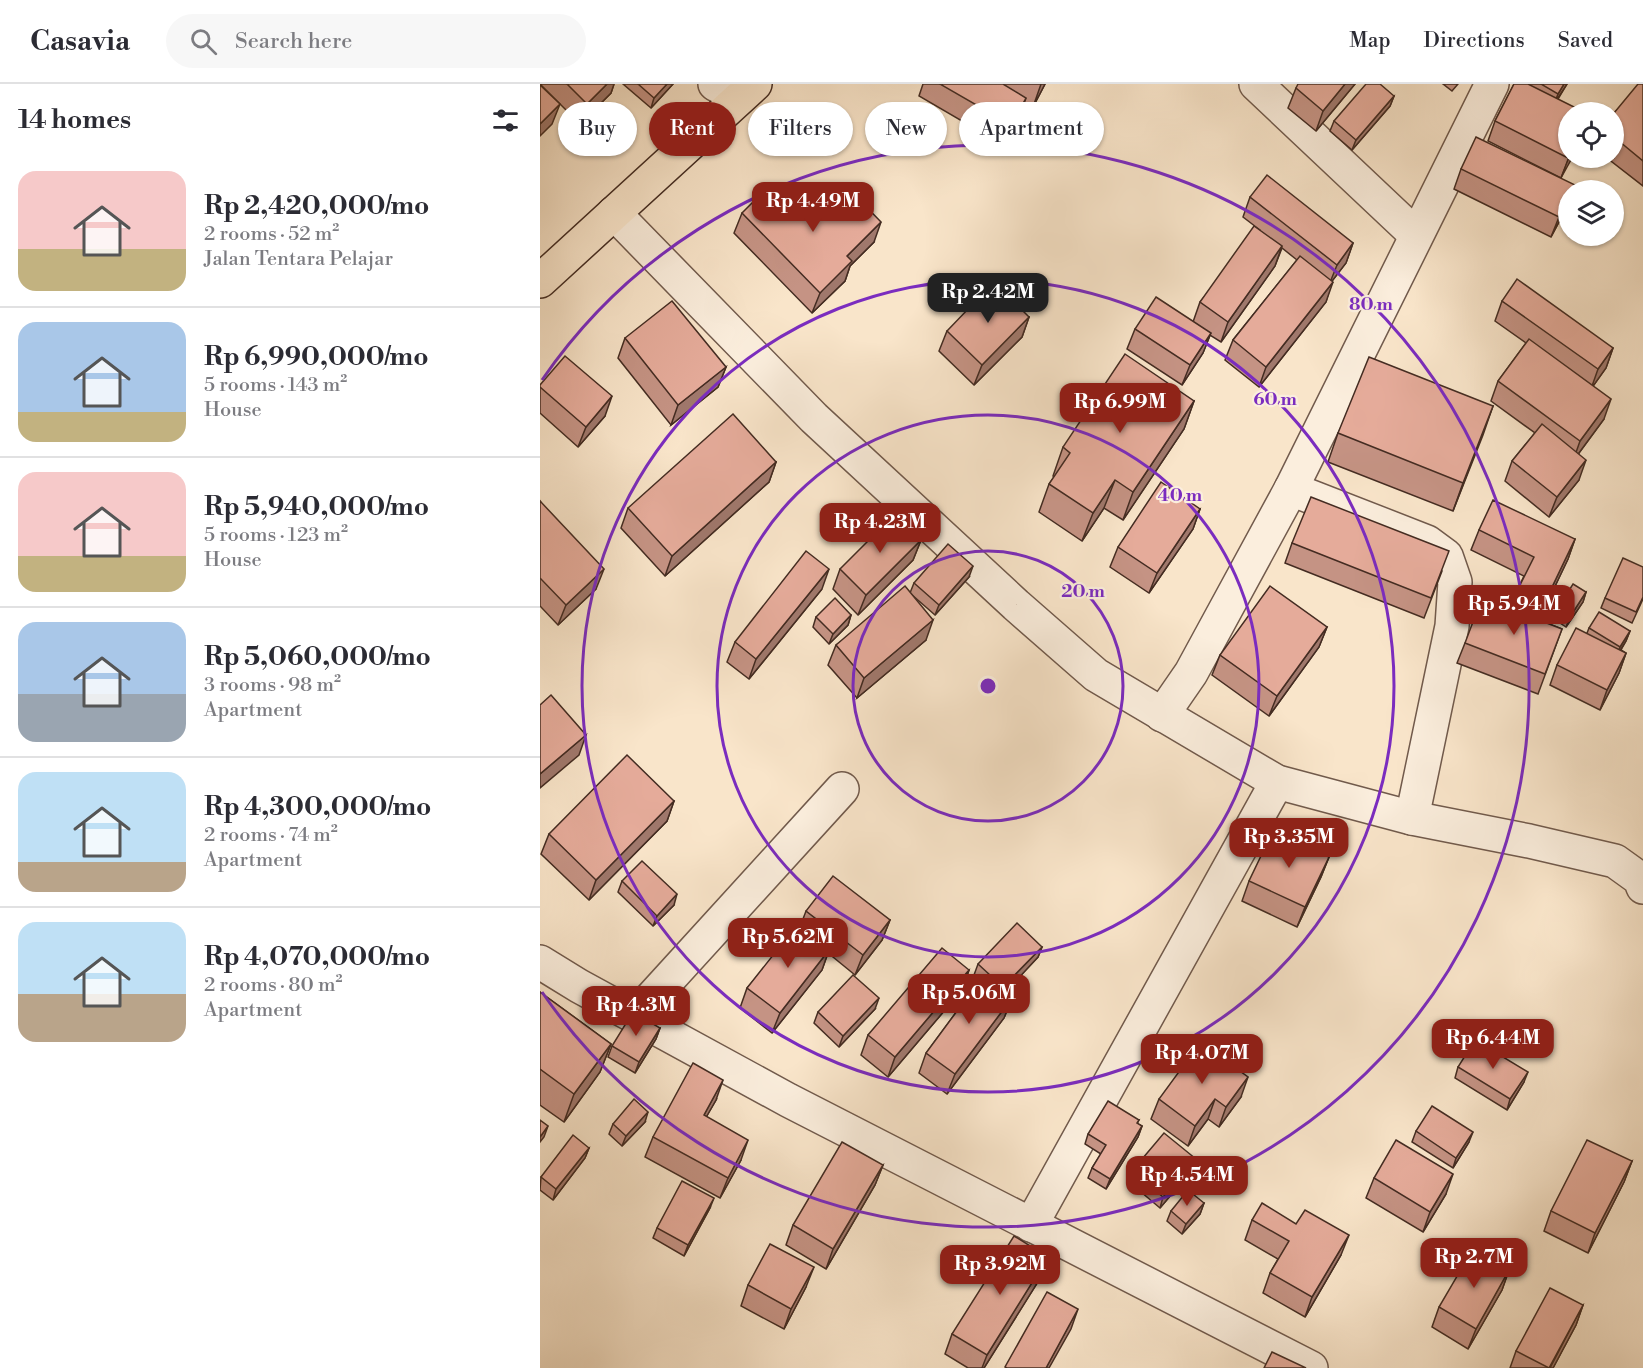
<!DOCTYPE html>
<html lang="en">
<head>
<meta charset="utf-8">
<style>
	:root { --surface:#fff; --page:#f7f7f7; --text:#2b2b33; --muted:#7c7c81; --line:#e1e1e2; --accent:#8f2418 }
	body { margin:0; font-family:"Libre Bodoni",serif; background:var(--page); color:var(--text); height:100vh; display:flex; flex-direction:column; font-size:22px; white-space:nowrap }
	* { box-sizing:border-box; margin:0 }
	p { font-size:20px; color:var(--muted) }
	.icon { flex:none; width:33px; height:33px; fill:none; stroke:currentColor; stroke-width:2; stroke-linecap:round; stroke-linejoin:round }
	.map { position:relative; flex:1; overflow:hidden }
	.details { display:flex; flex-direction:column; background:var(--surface); width:540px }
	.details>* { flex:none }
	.banner { position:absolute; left:18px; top:18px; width:570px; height:54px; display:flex; gap:12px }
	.buttons { position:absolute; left:1018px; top:18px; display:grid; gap:12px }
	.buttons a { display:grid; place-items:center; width:66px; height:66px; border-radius:50%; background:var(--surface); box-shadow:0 2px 4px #0004; font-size:30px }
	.price { position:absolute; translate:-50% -51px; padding:0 14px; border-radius:12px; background:var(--accent); color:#fff; font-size:20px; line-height:39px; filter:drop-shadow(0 2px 3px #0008) }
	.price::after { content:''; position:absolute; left:50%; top:36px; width:18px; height:14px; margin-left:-9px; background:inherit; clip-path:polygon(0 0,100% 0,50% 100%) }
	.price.selected { background:#222; color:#fff }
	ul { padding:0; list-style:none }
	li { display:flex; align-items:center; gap:18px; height:150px; padding:0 18px }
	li+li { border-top:2px solid var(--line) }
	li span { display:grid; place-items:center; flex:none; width:168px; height:120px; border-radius:18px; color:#555 }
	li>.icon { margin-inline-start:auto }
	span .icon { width:72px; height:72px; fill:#fffc; stroke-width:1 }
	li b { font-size:26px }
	h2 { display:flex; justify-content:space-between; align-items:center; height:72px; padding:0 18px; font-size:26px }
	.chip { padding:0 21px; border-radius:27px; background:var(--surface); box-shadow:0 2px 4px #0004; font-size:21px; line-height:54px }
	.chip.selected { background:var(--accent); color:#fff }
	header { display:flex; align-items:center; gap:36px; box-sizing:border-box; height:84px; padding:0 30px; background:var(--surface); border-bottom:2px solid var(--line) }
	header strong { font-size:28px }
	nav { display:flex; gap:33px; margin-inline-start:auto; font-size:21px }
	.search { width:420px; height:54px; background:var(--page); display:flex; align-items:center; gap:15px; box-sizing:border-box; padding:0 21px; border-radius:33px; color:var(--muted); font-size:22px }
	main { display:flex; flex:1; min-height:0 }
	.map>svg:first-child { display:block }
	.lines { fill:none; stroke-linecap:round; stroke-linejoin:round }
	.street-casing { stroke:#715a4c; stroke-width:36 }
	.primary-casing { stroke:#442c22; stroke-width:36 }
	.street { stroke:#fbeedd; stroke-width:33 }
	.primary { stroke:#f9e5ca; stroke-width:33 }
	.wall { fill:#c59384; stroke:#442c22; stroke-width:1.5 }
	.shaded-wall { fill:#a0786c; stroke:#442c22; stroke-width:1.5 }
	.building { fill:#e5ab9a; stroke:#442c22; stroke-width:1.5 }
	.ring { fill:none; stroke:#7b2cbf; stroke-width:3 }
	.centre { fill:#7b2cbf; stroke:#fbeedd; stroke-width:3 }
	.ring-label { font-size:18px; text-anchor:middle; font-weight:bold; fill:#7b2cbf; stroke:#fbeedd; stroke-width:4.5; stroke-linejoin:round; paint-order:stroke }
</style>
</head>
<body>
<header>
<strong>Casavia</strong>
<div class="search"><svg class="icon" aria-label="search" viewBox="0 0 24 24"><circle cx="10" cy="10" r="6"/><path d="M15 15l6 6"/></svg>Search here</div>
<nav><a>Map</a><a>Directions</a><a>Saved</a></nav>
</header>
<main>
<section class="details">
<h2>14 homes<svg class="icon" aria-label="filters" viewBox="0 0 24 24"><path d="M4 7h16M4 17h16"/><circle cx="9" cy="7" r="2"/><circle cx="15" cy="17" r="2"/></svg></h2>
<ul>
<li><span style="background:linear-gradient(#f6c9c9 65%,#c2b280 0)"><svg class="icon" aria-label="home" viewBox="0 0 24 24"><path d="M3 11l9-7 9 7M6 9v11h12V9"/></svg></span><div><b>Rp 2,420,000/mo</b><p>2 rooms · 52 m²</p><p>Jalan Tentara Pelajar</p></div></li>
<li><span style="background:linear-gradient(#a9c7e8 75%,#c2b280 0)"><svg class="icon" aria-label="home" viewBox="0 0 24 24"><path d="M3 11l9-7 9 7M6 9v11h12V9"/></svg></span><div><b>Rp 6,990,000/mo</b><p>5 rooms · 143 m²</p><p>House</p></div></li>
<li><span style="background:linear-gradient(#f6c9c9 70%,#c2b280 0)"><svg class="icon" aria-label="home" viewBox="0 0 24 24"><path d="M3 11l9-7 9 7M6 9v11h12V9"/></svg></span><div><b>Rp 5,940,000/mo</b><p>5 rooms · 123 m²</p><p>House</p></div></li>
<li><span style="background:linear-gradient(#a9c7e8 60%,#9aa5b1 0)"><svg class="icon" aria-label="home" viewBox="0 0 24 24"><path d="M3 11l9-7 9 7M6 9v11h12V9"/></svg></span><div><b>Rp 5,060,000/mo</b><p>3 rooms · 98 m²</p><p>Apartment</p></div></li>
<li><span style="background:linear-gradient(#bfe0f5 75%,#b9a48a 0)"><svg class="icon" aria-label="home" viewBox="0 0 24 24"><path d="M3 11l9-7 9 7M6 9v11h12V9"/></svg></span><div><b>Rp 4,300,000/mo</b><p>2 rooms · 74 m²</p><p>Apartment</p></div></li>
<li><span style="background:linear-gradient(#bfe0f5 60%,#b9a48a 0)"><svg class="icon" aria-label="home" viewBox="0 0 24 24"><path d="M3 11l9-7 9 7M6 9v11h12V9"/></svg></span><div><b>Rp 4,070,000/mo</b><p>2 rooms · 80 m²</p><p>Apartment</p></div></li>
</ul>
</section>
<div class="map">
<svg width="1103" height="1284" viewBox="0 0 1103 1284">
	<rect width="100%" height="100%" fill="#f9e5ca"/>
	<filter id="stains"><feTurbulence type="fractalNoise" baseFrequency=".00333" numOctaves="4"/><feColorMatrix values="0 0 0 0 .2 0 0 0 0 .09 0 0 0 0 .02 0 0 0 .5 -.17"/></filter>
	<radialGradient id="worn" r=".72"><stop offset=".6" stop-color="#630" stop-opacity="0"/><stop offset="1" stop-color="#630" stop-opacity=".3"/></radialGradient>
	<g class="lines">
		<defs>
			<g id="street">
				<polyline points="175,0 200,13"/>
				<polyline points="716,0 876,151"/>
				<polyline points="74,129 274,334 476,521 556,591 737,698 872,734 989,757 1075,777 1100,795 1103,803"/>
				<polyline points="751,405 887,458 906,472 915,498 912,542 872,734"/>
				<polyline points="622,631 651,589 751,405 952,0"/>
				<polyline points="0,878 39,902 248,1016 771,1284"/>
				<polyline points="95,932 302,705"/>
				<polyline points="491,1141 737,698"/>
			</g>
			<polyline id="primary" points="0,197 215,0"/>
		</defs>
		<!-- street casing -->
		<use href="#street" class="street-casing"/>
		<!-- primary casing -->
		<use href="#primary" class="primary-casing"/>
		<!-- street -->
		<use href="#street" class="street"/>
		<!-- primary -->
		<use href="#primary" class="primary"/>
	</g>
	<!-- wall -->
	<g class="wall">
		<polygon points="0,0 74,0 71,9 40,40"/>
		<polygon points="83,0 133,0 111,24"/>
		<polygon points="383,0 505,0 493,23 485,19 479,34 463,61 379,12"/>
		<polygon points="815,0 776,47 748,24 756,4"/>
		<polygon points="903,0 918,0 912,7"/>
		<polygon points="974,0 1027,0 1018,15 1029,74 1021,94 948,57 955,37"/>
		<polygon points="1103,0 1103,102 1067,74 1074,74 1074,29"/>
		<polygon points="854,12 850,22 812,66 790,47 794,37"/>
		<polygon points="921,85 1035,101 1033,106 1029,106 1028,121 1011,153 914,105"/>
		<polygon points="710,113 813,159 806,179 792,197 786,218 719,303 685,276 693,256 757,176 742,164 735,182 681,258 670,251 663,269 642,301 587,265 595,245 653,238 660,218 720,146 703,133"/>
		<polygon points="202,129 272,140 334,158 310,182 305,197 272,229 194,149"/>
		<polygon points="962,217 1073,264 1066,284 1053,302 1064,335 1039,369 1039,396 1009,433 965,397 972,377 995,349 951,317 958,297 986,259 955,237"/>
		<polygon points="489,233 482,253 434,301 399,267 407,247"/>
		<polygon points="85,254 186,283 178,303 131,341 78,274"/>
		<polygon points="0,301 65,332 38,363 0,329"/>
		<polygon points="654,317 644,345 583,436 564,424 542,457 499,428 509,400 514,393 513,392 523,363"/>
		<polygon points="953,322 913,427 788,378 798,349"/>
		<polygon points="236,378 229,398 125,492 81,444 88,424"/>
		<polygon points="0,417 56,505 18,541 0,522"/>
		<polygon points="660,425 653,445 609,509 570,483 578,463"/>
		<polygon points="939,446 1035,455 1028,475 999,536 1022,545 998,610 917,579 925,559 970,525 973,515 984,492 931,466"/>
		<polygon points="381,456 373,476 318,531 293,505 300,485"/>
		<polygon points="752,459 902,487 884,534 745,479"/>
		<polygon points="429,493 395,531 371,510 386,556 317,614 288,581 296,561 370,509 374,499"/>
		<polygon points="282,505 209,595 187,578 195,558"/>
		<polygon points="1046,508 1043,518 1026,543 1014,535 1018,524"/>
		<polygon points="1065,514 1103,515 1092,539 1061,524"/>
		<polygon points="311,531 308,541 289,560 273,543 276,533"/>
		<polygon points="787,543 779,563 729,632 672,591 680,571"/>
		<polygon points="1049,544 1090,547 1086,557 1081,566 1086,569 1079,589 1060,626 1010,601 1017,581 1047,549"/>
		<polygon points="134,717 127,737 49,816 1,770 9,750"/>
		<polygon points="789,773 781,793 757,843 702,817 709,797"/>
		<polygon points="82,797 134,821 113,842 78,808"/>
		<polygon points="266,827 350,836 342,856 315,891 288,869 282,886 232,949 200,924 207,904 260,843"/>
		<polygon points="502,863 498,873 464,909 472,914 464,934 407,1010 379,989 386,969 440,896 434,891 438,880"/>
		<polygon points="429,886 422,906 348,993 321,971 328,951"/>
		<polygon points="0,908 71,960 60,988 24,1038 0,1021"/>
		<polygon points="335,925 299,963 274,939 278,928"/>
		<polygon points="120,944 116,955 95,989 68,973 72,962"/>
		<polygon points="918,983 984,998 967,1026 915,994"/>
		<polygon points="701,1013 679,1043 668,1035 648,1062 611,1035 619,1015"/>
		<polygon points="176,1016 166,1033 201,1076 180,1114 105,1073 113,1053"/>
		<polygon points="599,1036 597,1040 602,1042 598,1053 566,1105 548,1094 552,1084 561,1070 545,1060 548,1050"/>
		<polygon points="105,1038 82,1062 69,1050 73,1040"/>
		<polygon points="876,1047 929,1058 913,1084 872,1058"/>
		<polygon points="49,1064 45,1074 13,1116 0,1106 1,1093"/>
		<polygon points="656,1075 652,1086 620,1124 588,1097 592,1087"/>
		<polygon points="1092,1077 1084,1098 1048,1169 1004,1147 1011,1127"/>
		<polygon points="343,1081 335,1101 286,1185 246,1161 253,1141"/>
		<polygon points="834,1094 906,1110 883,1148 826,1114"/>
		<polygon points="664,1119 660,1130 642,1150 627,1137 631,1127"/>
		<polygon points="170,1124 144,1172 113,1154 117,1144"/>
		<polygon points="712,1136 756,1140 801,1171 765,1233 723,1209 730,1189 738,1175 705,1156"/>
		<polygon points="508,1173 501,1193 444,1284 428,1284 405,1270 412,1250"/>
		<polygon points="969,1186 962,1206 928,1265 892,1243 899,1223"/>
		<polygon points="208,1201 266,1203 244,1245 201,1222"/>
		<polygon points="1043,1221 1036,1241 1013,1284 970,1284 976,1267"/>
	</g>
	<!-- shaded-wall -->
	<g class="shaded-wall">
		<polygon points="67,0 74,0 71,9 40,40 47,20"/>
		<polygon points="127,0 133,0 111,24 114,14"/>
		<polygon points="501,0 505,0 493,23 500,3"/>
		<polygon points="805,0 815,0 776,47 783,27"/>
		<polygon points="1024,0 1027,0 1014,20 1018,10"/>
		<polygon points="854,12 850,22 812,66 816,56"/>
		<polygon points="486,14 479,34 463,61 471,41"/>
		<polygon points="20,20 12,40 0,52 0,40"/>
		<polygon points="1029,73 1032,74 1021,94"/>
		<polygon points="1029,113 1029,117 1028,121 1011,153 1019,133"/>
		<polygon points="341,138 334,158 310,182 305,197 272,229 280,209 307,172"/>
		<polygon points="813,159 806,179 789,201 797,181"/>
		<polygon points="742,162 735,182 681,258 688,238"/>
		<polygon points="793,198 786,218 719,303 726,283"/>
		<polygon points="489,233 482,253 434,301 442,281"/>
		<polygon points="671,249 663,269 642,301 650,281"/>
		<polygon points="1073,264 1066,284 1051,305 1058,285"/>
		<polygon points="186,283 178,303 131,341 138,321"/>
		<polygon points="72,312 65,332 38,363 46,343"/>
		<polygon points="1071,315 1064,335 1033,377 1040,357"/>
		<polygon points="654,317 644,345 583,436 593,408"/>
		<polygon points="953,322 943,351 913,427 923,399"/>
		<polygon points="1046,376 1039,396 1009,433 1017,413"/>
		<polygon points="236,378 229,398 125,492 132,472"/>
		<polygon points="575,396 564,424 542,457 553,429"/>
		<polygon points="660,425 653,445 609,509 617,489"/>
		<polygon points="1035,455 1028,475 993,548 1000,528"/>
		<polygon points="381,456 373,476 318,531 326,511"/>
		<polygon points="433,482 429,493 395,531 399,521"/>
		<polygon points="64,485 56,505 18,541 26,521"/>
		<polygon points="289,485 282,505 209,595 216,575"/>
		<polygon points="1046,508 1043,518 1026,543 1030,533"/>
		<polygon points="311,531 308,541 289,560 293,550"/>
		<polygon points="393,536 386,556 317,614 324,594"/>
		<polygon points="787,543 779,563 729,632 737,612"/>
		<polygon points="1090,547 1086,557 1076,573 1080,563"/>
		<polygon points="1086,569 1079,589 1060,626 1067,606"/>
		<polygon points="46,651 39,671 0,704 0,690"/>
		<polygon points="134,717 127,737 49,816 56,796"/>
		<polygon points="789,773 781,793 757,843 765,823"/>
		<polygon points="137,810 134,821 113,842 117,832"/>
		<polygon points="350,836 342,856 315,891 323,871"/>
		<polygon points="502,863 498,873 460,914 463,903"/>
		<polygon points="289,866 282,886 232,949 240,929"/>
		<polygon points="429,886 422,906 348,993 355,973"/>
		<polygon points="339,914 335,925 299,963 303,952"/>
		<polygon points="472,914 464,934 407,1010 415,990"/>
		<polygon points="120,944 116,955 95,989 99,978"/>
		<polygon points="71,960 60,988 24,1038 34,1010"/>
		<polygon points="988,988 984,998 967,1026 970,1015"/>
		<polygon points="708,993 701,1013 679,1043 686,1023"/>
		<polygon points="183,996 176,1016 156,1051 164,1031"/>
		<polygon points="675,1015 668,1035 648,1062 655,1042"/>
		<polygon points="108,1028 105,1038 82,1062 86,1052"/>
		<polygon points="8,1042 4,1053 0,1058 0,1053"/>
		<polygon points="602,1042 598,1053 566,1105 570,1095"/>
		<polygon points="933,1048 929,1058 913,1084 916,1074"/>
		<polygon points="208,1056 201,1076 180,1114 188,1094"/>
		<polygon points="49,1064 45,1074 13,1116 16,1105"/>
		<polygon points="656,1075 652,1086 620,1124 623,1113"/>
		<polygon points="1092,1077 1084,1098 1048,1169 1055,1149"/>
		<polygon points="343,1081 335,1101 286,1185 293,1165"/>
		<polygon points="913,1090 906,1110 883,1148 890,1128"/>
		<polygon points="174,1114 170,1124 144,1172 148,1161"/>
		<polygon points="664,1119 660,1130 642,1150 646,1140"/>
		<polygon points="809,1151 801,1171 765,1233 772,1213"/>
		<polygon points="508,1173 501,1193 444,1284 442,1284 447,1271"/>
		<polygon points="274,1183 266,1203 244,1245 251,1225"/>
		<polygon points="969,1186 962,1206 928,1265 936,1245"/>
		<polygon points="1043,1221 1036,1241 1013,1284 1010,1284"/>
		<polygon points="538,1225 531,1245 509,1284 506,1284"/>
	</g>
	<!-- building -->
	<g class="building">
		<polygon points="27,0 67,0 47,20"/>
		<polygon points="98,0 127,0 114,14"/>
		<polygon points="400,0 463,0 486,14 471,41"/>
		<polygon points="758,0 805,0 783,27 756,4"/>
		<polygon points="826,0 840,0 854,12 816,56 794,37"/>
		<polygon points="974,0 988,0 1044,28 1029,28 1028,74 955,37"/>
		<polygon points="1001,0 1024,0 1018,10"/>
		<polygon points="1098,0 1103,0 1103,77 1074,53 1074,29"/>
		<polygon points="0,1 20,20 0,40"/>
		<polygon points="936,53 1035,101 1032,106 1029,106 1029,113 1019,133 921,85"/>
		<polygon points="727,91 813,159 797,181 710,113"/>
		<polygon points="232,99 272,140 308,104 341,138 307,172 312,177 280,209 202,129"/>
		<polygon points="714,142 742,162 688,238 660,218"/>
		<polygon points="760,172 793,198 726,283 693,256"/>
		<polygon points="977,195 1073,264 1058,285 962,217"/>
		<polygon points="454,198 489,233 442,281 407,247"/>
		<polygon points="616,213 671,249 650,281 595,245"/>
		<polygon points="132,217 186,283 138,321 85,254"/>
		<polygon points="989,255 1071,315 1040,357 958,297"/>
		<polygon points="585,270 654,317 593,408 575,396 553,429 509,400 530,369 523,363"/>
		<polygon points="25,272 72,312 46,343 0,303 0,301"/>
		<polygon points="829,273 953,322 923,399 798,349"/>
		<polygon points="193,330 236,378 132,472 88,424"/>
		<polygon points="1002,340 1046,376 1017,413 972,377"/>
		<polygon points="621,398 660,425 617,489 578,463"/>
		<polygon points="771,413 909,467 891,514 752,459"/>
		<polygon points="953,416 1035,455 1000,528 973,515 994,473 939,446"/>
		<polygon points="0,417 64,485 26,521 0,494"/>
		<polygon points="355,430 381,456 326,511 300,485"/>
		<polygon points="408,460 433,482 399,521 374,499"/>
		<polygon points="266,467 289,485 216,575 195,558"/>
		<polygon points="1083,474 1103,483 1103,513 1096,528 1065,514"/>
		<polygon points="1033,500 1046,508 1030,533 1018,524"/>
		<polygon points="365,502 393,536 324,594 296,561"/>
		<polygon points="730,502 787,543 737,612 680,571"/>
		<polygon points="295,514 311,531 293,550 276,533"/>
		<polygon points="942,514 1022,545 1005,590 925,559"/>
		<polygon points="1059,528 1090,547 1080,563 1049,544"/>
		<polygon points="1036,544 1086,569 1067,606 1017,581"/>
		<polygon points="11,611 46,651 0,690 0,621"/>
		<polygon points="87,671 134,717 56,796 9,750"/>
		<polygon points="733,747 789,773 765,823 709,797"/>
		<polygon points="102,777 137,810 117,832 82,797"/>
		<polygon points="293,792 350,836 323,871 266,827"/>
		<polygon points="477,839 502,863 463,903 438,880"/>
		<polygon points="257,841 289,866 240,929 207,904"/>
		<polygon points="402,864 429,886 355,973 328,951"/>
		<polygon points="313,891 339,914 303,952 278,928"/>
		<polygon points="443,892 472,914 415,990 386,969"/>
		<polygon points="0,908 71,960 34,1010 0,985"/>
		<polygon points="93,928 120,944 99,978 72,962"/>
		<polygon points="935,956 988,988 970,1015 918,983"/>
		<polygon points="660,959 674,970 675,969 708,993 686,1023 675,1015 655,1042 619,1015"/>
		<polygon points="153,979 183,996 164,1031 208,1056 188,1094 113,1053"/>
		<polygon points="94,1015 108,1028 86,1052 73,1040"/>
		<polygon points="568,1017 599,1036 597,1039 602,1042 570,1095 552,1084 566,1061 548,1050"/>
		<polygon points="892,1022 933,1048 916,1074 876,1047"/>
		<polygon points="0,1036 8,1042 0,1053"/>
		<polygon points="624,1049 656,1075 623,1113 592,1087"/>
		<polygon points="33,1051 49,1064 16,1105 1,1093"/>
		<polygon points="856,1056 913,1090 890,1128 834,1094"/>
		<polygon points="1047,1056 1092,1077 1055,1149 1011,1127"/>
		<polygon points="302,1058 343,1081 293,1165 253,1141"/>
		<polygon points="142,1097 174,1114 148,1161 117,1144"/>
		<polygon points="648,1106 664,1119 646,1140 631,1127"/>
		<polygon points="722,1119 756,1140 765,1126 809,1151 772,1213 730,1189 749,1157 712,1136"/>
		<polygon points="474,1152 508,1173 447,1271 412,1250"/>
		<polygon points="230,1160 274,1183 251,1225 208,1201"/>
		<polygon points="933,1165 969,1186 936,1245 899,1223"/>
		<polygon points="1010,1204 1043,1221 1009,1284 976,1267"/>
		<polygon points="507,1208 538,1225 506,1284 467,1284 465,1283"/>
		<polygon points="732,1268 766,1284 724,1284"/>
	</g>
	<!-- distance rings -->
	<g class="ring">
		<circle cx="448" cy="602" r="135"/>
		<circle cx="448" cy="602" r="271"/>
		<circle cx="448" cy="602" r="406"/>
		<path d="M2 296A541 541 0 1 1 2 908"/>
	</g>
	<circle cx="448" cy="602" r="9" class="centre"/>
	<g class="ring-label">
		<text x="831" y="226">80 m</text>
		<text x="735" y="321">60 m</text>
		<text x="640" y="417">40 m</text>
		<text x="543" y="513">20 m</text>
	</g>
	<rect width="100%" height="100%" filter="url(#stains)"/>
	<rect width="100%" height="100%" fill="url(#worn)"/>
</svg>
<div class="buttons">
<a><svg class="icon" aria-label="locate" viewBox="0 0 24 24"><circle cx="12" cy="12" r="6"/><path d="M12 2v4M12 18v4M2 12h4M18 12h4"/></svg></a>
<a><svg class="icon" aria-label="layers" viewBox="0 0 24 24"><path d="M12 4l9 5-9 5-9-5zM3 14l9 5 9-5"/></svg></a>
</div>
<b class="price" style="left:273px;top:149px">Rp 4.49M</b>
<b class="price selected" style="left:448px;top:240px">Rp 2.42M</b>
<b class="price" style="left:580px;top:350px">Rp 6.99M</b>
<b class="price" style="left:340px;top:470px">Rp 4.23M</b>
<b class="price" style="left:974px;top:552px">Rp 5.94M</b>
<b class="price" style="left:749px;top:785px">Rp 3.35M</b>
<b class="price" style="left:248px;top:885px">Rp 5.62M</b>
<b class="price" style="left:429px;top:941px">Rp 5.06M</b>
<b class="price" style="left:96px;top:953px">Rp 4.3M</b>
<b class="price" style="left:953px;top:986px">Rp 6.44M</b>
<b class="price" style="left:662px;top:1001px">Rp 4.07M</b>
<b class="price" style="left:647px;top:1123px">Rp 4.54M</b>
<b class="price" style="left:934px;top:1205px">Rp 2.7M</b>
<b class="price" style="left:460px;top:1212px">Rp 3.92M</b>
<div class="banner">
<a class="chip">Buy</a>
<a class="chip selected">Rent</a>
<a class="chip">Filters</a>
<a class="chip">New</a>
<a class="chip">Apartment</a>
</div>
</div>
</main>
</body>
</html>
